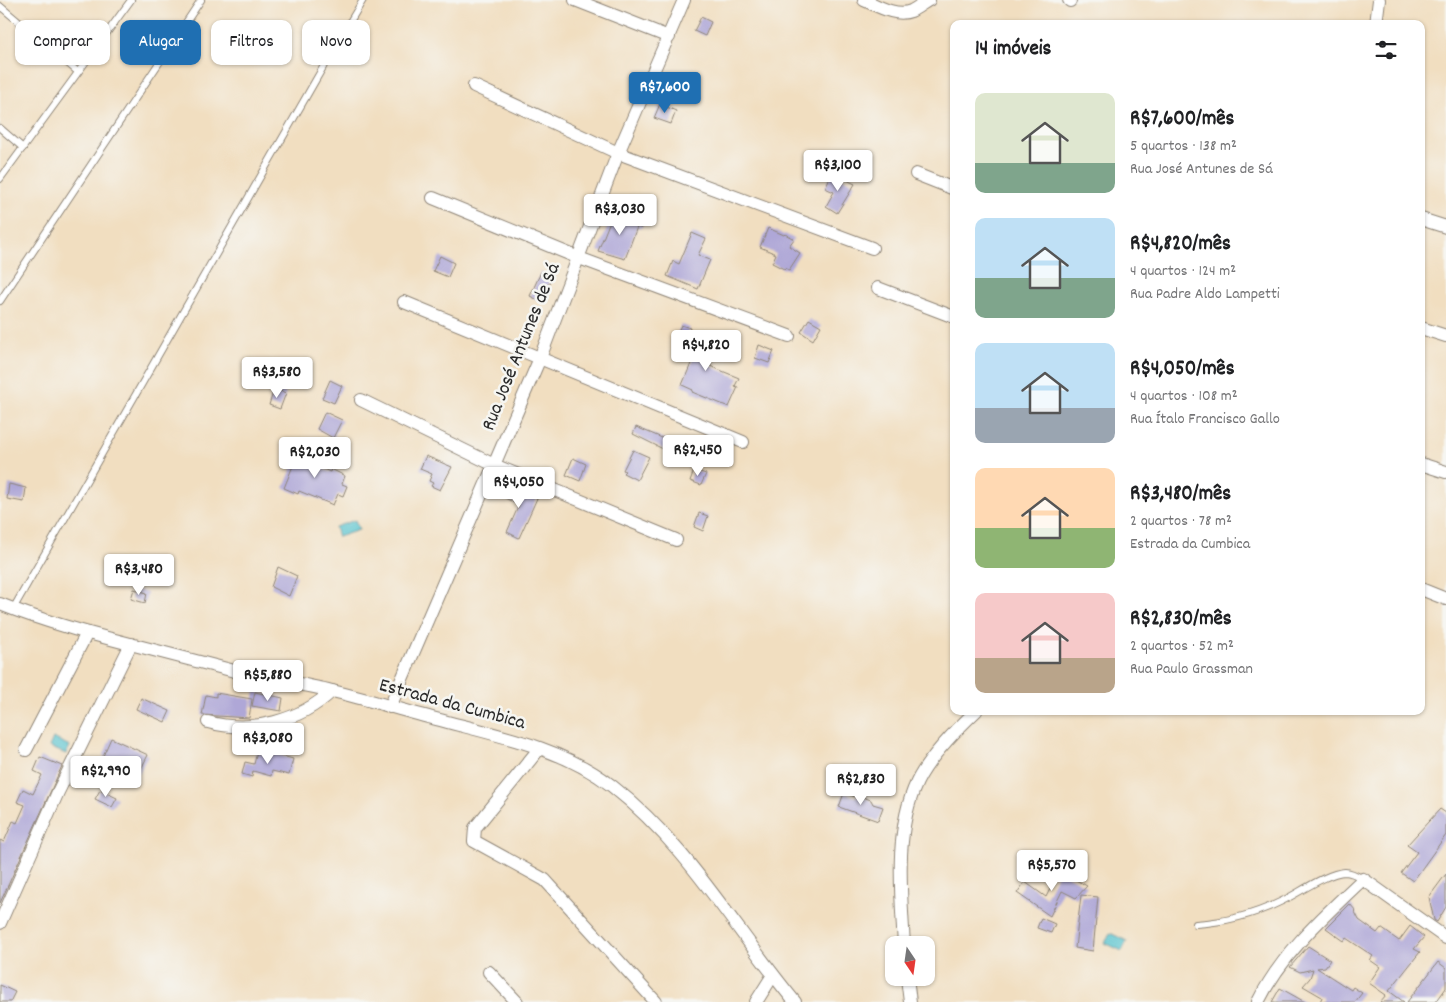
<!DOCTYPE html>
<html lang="pt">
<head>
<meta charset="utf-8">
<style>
	:root { --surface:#fff; --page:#f6f6f6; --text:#202124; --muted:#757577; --accent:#1f6fb2 }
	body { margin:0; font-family:Dekko,sans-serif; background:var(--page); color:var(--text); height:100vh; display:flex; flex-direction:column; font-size:19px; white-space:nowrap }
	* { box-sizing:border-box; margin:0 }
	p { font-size:16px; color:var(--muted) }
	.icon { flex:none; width:28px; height:28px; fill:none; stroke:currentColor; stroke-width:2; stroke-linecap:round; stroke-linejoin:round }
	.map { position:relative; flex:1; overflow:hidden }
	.details { position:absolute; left:950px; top:20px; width:475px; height:695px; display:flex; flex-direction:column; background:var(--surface); border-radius:10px; box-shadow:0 1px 4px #0004 }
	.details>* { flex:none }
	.banner { position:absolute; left:15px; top:20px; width:475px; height:45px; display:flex; gap:10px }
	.needle { width:32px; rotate:167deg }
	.controls { position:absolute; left:885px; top:936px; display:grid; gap:10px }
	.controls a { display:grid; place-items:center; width:50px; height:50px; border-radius:10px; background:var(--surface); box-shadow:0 1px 4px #0004; font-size:25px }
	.price { position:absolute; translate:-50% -42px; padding:0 11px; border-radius:5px; background:#fff; color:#222; font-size:16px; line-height:32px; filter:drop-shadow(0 1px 2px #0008) }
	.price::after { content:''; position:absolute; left:50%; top:30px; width:15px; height:11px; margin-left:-8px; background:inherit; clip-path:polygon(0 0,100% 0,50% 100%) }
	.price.active { background:var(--accent); color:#fff }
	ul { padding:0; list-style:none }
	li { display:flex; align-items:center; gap:15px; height:125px; padding:0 25px }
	li span { display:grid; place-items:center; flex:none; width:140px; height:100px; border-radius:10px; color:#555 }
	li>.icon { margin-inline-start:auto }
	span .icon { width:60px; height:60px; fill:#fffc; stroke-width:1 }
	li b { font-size:21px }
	h2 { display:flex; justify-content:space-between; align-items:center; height:60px; padding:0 25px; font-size:21px }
	.pill { padding:0 18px; border-radius:10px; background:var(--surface); box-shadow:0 1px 4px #0004; font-size:18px; line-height:45px }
	.pill.active { background:var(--accent); color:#fff }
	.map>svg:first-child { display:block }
	.water { fill:#57c3ce; stroke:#41777c }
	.building { fill:#afa7d7 }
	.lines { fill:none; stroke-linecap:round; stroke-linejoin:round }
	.service-casing { stroke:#8e8476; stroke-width:8 }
	.minor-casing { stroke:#8e8476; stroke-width:14 }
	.service { stroke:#fff; stroke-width:6 }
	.minor { stroke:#fff; stroke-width:12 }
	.labels { text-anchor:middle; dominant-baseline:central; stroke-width:5; stroke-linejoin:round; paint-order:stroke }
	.street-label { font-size:20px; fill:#2b2b2b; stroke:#f6f6f2 }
</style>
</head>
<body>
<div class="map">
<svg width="1446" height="1002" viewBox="0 0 1446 1002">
	<rect width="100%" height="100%" fill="#f6f6f2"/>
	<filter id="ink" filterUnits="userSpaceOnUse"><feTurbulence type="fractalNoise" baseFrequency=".02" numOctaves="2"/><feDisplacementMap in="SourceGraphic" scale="10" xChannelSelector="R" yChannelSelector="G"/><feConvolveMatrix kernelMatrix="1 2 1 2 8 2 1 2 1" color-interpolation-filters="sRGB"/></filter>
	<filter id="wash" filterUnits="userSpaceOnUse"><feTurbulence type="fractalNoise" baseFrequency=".0096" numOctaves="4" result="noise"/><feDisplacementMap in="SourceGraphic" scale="20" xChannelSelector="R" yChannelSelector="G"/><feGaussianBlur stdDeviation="1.12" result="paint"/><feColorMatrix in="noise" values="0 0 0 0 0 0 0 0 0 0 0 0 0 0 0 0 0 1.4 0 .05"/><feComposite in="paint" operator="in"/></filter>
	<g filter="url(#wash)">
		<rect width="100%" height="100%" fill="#f1dec0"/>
		<!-- water -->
		<g class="water">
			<polygon points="355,520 359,530 338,537 335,527"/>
			<polygon points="53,738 70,746 66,754 49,747"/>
			<polygon points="1110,933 1127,941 1122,951 1105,943"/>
		</g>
		<g id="blocks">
			<!-- building -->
			<g class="building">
				<polygon points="701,17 711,22 705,36 694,31"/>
				<polygon points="660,104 676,111 671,124 654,118"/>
				<polygon points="832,173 855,184 837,213 826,206 834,192 825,188"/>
				<polygon points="633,214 646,219 641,228 637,227 625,259 598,251 612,216 629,223"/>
				<polygon points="768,228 784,235 785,234 794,239 789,246 800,253 789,270 785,268 784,269 772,263 776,254 760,247"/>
				<polygon points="692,233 706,239 698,255 710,260 698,289 667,276 673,261 679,264"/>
				<polygon points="440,256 454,263 448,277 433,271"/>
				<polygon points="541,272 552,277 540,301 530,296"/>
				<polygon points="809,319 821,326 813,340 801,332"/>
				<polygon points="681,325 690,328 686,339 716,351 710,366 739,378 735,386 738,387 729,407 692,392 693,390 682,385 693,359 676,353 682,338 676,336"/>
				<polygon points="759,345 774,351 769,363 755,358"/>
				<polygon points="330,380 342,386 334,403 322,398"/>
				<polygon points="274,389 286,393 280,409 269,405"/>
				<polygon points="325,412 342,420 333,438 317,429"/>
				<polygon points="636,427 674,443 671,453 633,434"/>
				<polygon points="301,446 314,452 309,463 330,472 331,469 345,476 342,484 347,486 343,496 338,494 333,505 299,491 298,494 284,488"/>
				<polygon points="633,450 649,457 637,480 623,473 625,471 623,470"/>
				<polygon points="426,456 452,467 440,490 431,486 433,483 429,481 432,474 420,469"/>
				<polygon points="573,458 586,464 580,481 566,475"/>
				<polygon points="694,470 706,474 701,485 690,481"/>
				<polygon points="9,484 26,488 24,502 7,499"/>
				<polygon points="503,486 523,494 525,490 538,496 519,538 507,532 519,505 499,495"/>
				<polygon points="699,513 708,516 703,531 694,527"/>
				<polygon points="278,567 297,576 289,596 271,587"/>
				<polygon points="134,589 147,593 145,603 131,599"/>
				<polygon points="255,692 283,698 281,711 252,706"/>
				<polygon points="216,693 252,699 249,718 202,715 206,695 216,697"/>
				<polygon points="141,698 170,711 165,722 136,709"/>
				<polygon points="111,738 148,755 139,773 103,756"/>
				<polygon points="257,752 271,756 272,753 293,759 289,775 272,771 271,776 253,771 252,777 242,774 245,762 254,764"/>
				<polygon points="40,757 62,766 0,903 0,840 4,842 13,821 17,823 25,805 17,802 23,789 33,794 42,775 34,771"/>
				<polygon points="100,790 117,798 112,807 95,799"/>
				<polygon points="844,793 856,797 857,795 871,800 873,804 883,807 878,821 839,807"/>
				<polygon points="1440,809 1446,813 1446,835 1413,881 1401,873 1417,852 1407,845"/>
				<polygon points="1059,871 1087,886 1076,898 1062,891 1050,916 1017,893 1025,882 1046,897"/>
				<polygon points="1446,874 1446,907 1437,922 1434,920 1429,897"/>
				<polygon points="1081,895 1098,897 1093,951 1075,948"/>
				<polygon points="1350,904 1356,911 1355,912 1359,920 1377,933 1381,928 1399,941 1410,926 1424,937 1414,949 1420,952 1389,991 1404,1002 1380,1002 1386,995 1369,983 1380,967 1370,960 1373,956 1346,938 1344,941 1326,928"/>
				<polygon points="1041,918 1055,924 1051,933 1037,928"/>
				<polygon points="1308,946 1330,960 1325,967 1317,968 1351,990 1353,987 1362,993 1355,1002 1320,1002 1322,997 1303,986 1310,978 1313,969 1300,972 1290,967"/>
				<polygon points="1438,962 1446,968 1446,988 1436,1002 1407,1002"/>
				<polygon points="0,985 15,992 10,1002 0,1002"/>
				<polygon points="1280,988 1305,1002 1272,1002"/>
			</g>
		</g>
	</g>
	<g filter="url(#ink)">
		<use href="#blocks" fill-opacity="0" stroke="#8e8476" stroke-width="1"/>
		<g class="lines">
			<defs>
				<g id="service">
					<polyline points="0,6 78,72"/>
					<polyline points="0,128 23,148"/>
					<polyline points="0,179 131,0"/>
					<polyline points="0,301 201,0"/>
					<polyline points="13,609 326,62 363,0"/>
					<path d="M 1196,924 C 1225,922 1256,914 1282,901 C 1299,893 1326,873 1345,872 C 1351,872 1358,876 1363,879"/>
				</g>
				<g id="minor">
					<polyline points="575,0 669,37"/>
					<path d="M 864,0 C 878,6 896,17 911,11 C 917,8 923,3 929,0"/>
					<polyline points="1069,0 1070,1"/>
					<polyline points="1376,24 1379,0"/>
					<polyline points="474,86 618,153 872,248"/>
					<polyline points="916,174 954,189"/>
					<polyline points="433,198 579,258 789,336"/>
					<polyline points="1421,219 1446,227"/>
					<polyline points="878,288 954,317"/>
					<polyline points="404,302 743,442"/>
					<polyline points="1421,328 1446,336"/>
					<polyline points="361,400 494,465 676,540"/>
					<polyline points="1421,464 1446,472"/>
					<polyline points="1421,589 1446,599"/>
					<path d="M 0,604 C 45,622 91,634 138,646 C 174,655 210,665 246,674 C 274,680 304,684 332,691 C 367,699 401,710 436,719 C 496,735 562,747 612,786 C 688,845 735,930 795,1002"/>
					<polyline points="390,707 540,358 618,153 684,0"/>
					<path d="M 208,722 C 251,734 300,721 332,691"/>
					<polyline points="539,749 475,828 474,841 545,880 656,1002"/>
					<polyline points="26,750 87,633"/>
					<polyline points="0,923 58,792 131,644"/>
					<path d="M 904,945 C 901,893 894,831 917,782 C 929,757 956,730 976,711"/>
					<polyline points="489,972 517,1002"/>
					<polyline points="907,978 910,1002"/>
					<polyline points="756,1002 773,975"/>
					<path d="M 1258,1002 C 1283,952 1324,916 1363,879 L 1446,938"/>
				</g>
			</defs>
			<!-- service casing -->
			<use href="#service" class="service-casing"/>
			<!-- minor casing -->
			<use href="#minor" class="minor-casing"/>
			<!-- service -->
			<use href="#service" class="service"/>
			<!-- minor -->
			<use href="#minor" class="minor"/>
		</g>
	</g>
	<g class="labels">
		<!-- street labels -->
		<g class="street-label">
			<text transform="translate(522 347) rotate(-68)">Rua José Antunes de Sá</text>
			<text transform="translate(452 705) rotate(15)">Estrada da Cumbica</text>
		</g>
	</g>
</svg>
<div class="controls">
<a><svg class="needle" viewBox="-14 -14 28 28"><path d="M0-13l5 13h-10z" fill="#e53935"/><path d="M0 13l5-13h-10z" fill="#757577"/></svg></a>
</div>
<b class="price active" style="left:665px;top:114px">R$7,600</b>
<b class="price" style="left:838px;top:192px">R$3,100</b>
<b class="price" style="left:620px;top:236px">R$3,030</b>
<b class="price" style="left:706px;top:372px">R$4,820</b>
<b class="price" style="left:277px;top:399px">R$3,580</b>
<b class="price" style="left:698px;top:477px">R$2,450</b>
<b class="price" style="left:315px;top:479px">R$2,030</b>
<b class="price" style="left:519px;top:509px">R$4,050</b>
<b class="price" style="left:139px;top:596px">R$3,480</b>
<b class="price" style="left:268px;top:702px">R$5,880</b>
<b class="price" style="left:268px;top:765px">R$3,080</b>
<b class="price" style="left:106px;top:798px">R$2,990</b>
<b class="price" style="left:861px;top:806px">R$2,830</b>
<b class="price" style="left:1052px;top:892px">R$5,570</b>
<div class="banner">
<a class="pill">Comprar</a>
<a class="pill active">Alugar</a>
<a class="pill">Filtros</a>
<a class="pill">Novo</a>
</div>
<section class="details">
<h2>14 imóveis<svg class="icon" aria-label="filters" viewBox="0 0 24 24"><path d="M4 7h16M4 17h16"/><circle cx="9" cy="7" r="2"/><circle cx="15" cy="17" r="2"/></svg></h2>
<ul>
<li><span style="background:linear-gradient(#dfe7d0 70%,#7fa58c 0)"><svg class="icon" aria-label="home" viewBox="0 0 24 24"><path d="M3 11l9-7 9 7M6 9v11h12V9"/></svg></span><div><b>R$7,600/mês</b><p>5 quartos · 138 m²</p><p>Rua José Antunes de Sá</p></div></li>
<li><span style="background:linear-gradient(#bfe0f5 60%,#7fa58c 0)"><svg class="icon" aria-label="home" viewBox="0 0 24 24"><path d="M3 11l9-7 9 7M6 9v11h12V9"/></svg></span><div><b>R$4,820/mês</b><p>4 quartos · 124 m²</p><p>Rua Padre Aldo Lampetti</p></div></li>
<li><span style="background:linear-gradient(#bfe0f5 65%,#9aa5b1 0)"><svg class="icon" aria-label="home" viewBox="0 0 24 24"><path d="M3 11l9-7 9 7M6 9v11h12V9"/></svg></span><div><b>R$4,050/mês</b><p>4 quartos · 108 m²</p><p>Rua Ítalo Francisco Gallo</p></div></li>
<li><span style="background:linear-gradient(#ffd9b3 60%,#8fb573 0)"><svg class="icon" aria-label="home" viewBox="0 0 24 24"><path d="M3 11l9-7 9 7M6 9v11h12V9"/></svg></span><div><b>R$3,480/mês</b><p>2 quartos · 78 m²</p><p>Estrada da Cumbica</p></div></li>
<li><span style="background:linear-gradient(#f6c9c9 65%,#b9a48a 0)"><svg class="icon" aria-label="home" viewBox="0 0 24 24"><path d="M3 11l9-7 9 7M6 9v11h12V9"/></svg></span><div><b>R$2,830/mês</b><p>2 quartos · 52 m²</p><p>Rua Paulo Grassman</p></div></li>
</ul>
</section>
</div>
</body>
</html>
